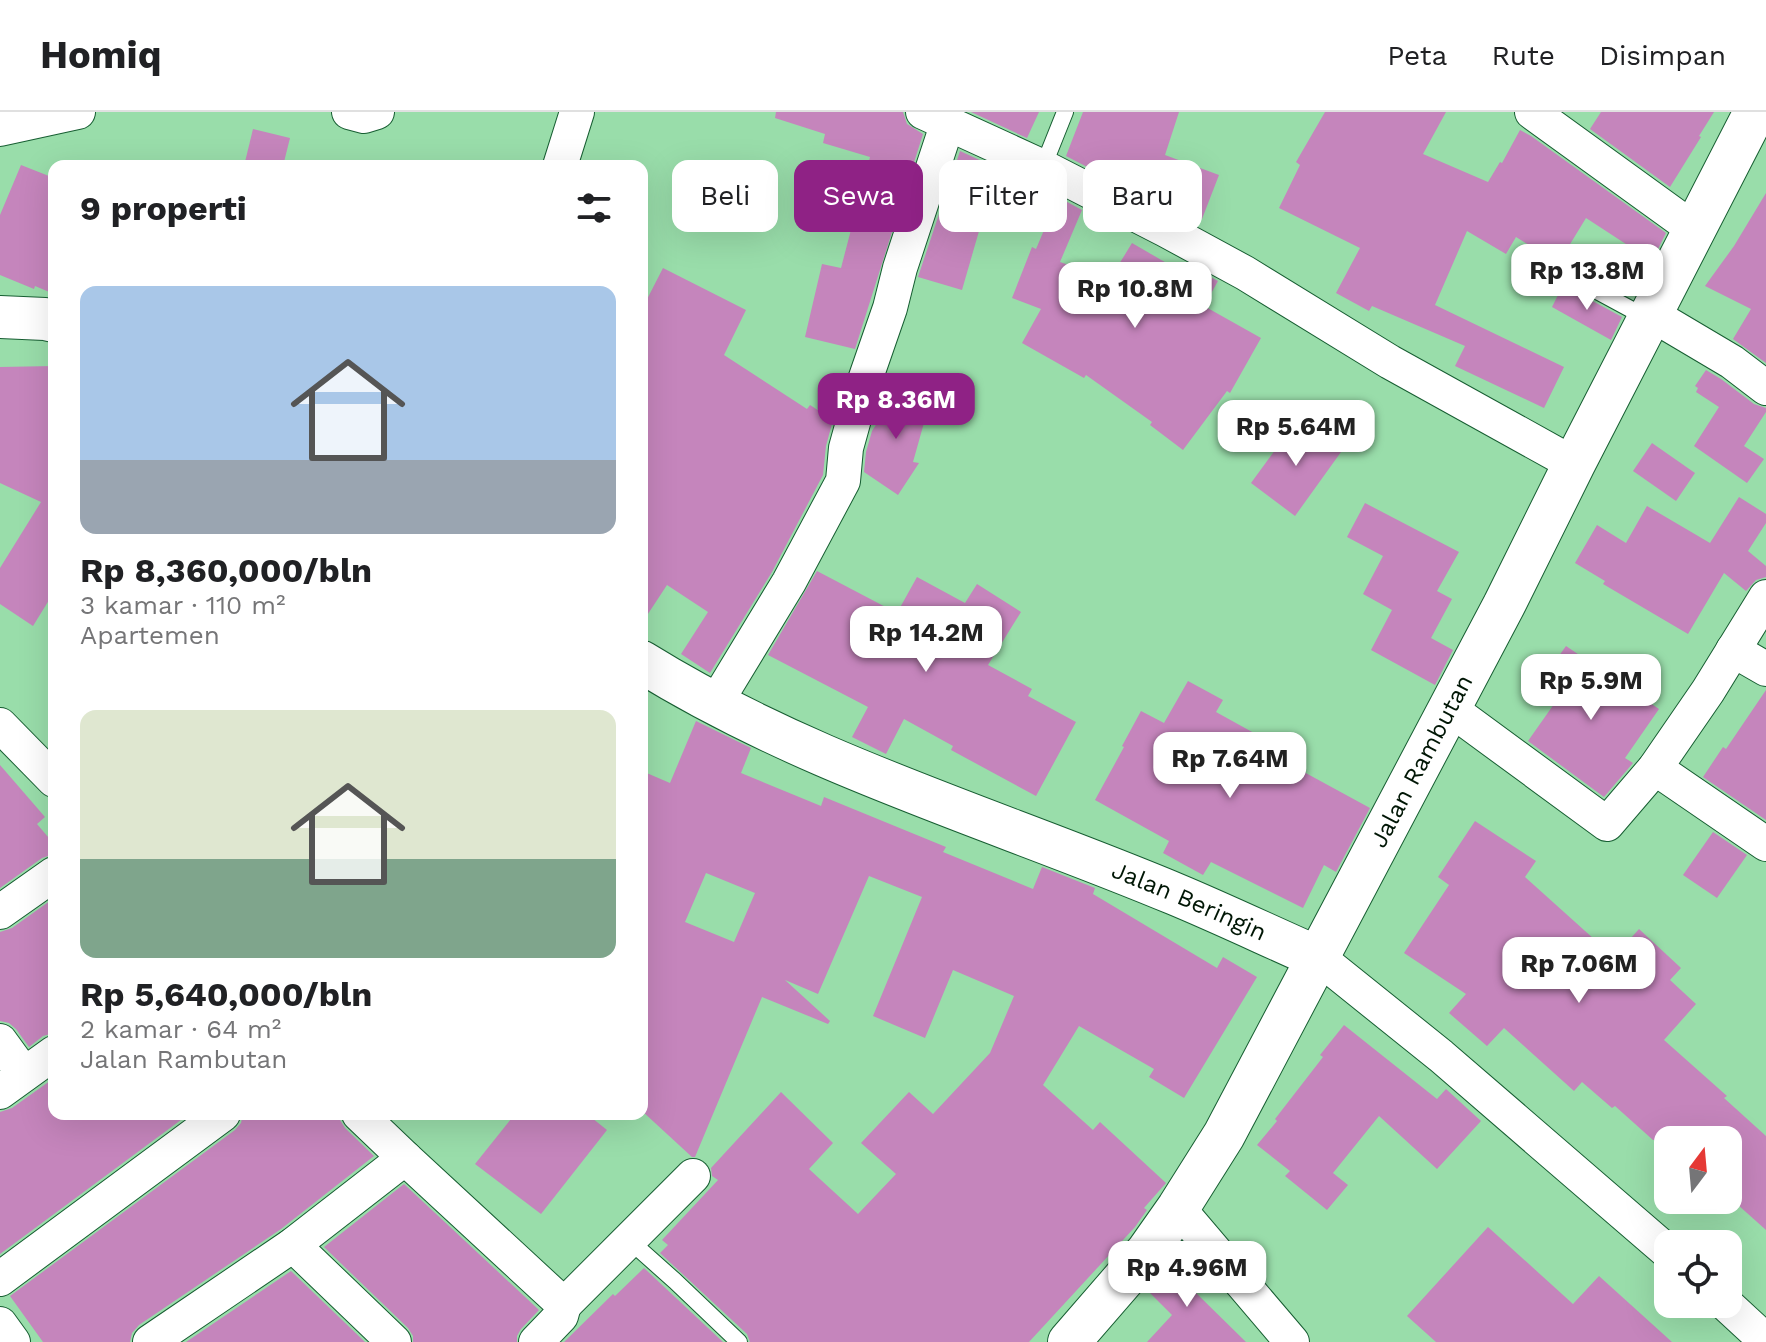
<!DOCTYPE html>
<html lang="id">
<head>
<meta charset="utf-8">
<style>
	:root { --surface:#fff; --page:#f2f2f2; --text:#202124; --muted:#757577; --line:#e0e0e0; --accent:#8f2285 }
	body { margin:0; font-family:"Work Sans",sans-serif; background:var(--page); color:var(--text); height:100vh; display:flex; flex-direction:column; font-size:30px; white-space:nowrap }
	* { box-sizing:border-box; margin:0 }
	p { font-size:26px; color:var(--muted) }
	.icon { flex:none; width:44px; height:44px; fill:none; stroke:currentColor; stroke-width:2; stroke-linecap:round; stroke-linejoin:round }
	.map { position:relative; flex:1; overflow:hidden }
	.sheet { position:absolute; left:48px; top:48px; width:600px; height:960px; display:flex; flex-direction:column; background:var(--surface); border-radius:16px; box-shadow:0 8px 32px #0002 }
	.sheet>* { flex:none }
	.banner { position:absolute; left:672px; top:48px; width:760px; height:72px; display:flex; gap:16px }
	.needle { width:52px; rotate:16deg }
	.tools { position:absolute; left:1654px; top:1014px; display:grid; gap:16px }
	.tools a { display:grid; place-items:center; width:88px; height:88px; border-radius:16px; background:var(--surface); box-shadow:0 8px 32px #0002; font-size:40px }
	.price { position:absolute; translate:-50% -68px; padding:0 18px; border-radius:16px; background:#fff; color:#222; font-size:26px; line-height:52px; filter:drop-shadow(0 2px 4px #0008) }
	.price::after { content:''; position:absolute; left:50%; top:48px; width:24px; height:18px; margin-left:-12px; background:inherit; clip-path:polygon(0 0,100% 0,50% 100%) }
	.price.current { background:var(--accent); color:#fff }
	ul { padding:0; list-style:none }
	li { display:grid; align-content:center; gap:16px; height:424px; padding:0 32px }
	li span { display:grid; place-items:center; height:248px; border-radius:16px; color:#555 }
	li>.icon { margin-inline-start:auto }
	span .icon { width:144px; height:144px; fill:#fffc; stroke-width:1 }
	li b { font-size:34px }
	h2 { display:flex; justify-content:space-between; align-items:center; height:96px; padding:0 32px; font-size:34px }
	.chip { padding:0 28px; border-radius:16px; background:var(--surface); box-shadow:0 8px 32px #0002; font-size:28px; line-height:72px }
	.chip.current { background:var(--accent); color:#fff }
	header { display:flex; align-items:center; gap:48px; box-sizing:border-box; height:112px; padding:0 40px; background:var(--surface); border-bottom:2px solid var(--line) }
	header strong { font-size:38px }
	nav { display:flex; gap:44px; margin-inline-start:auto; font-size:28px }
	.map>svg:first-child { display:block }
	.building { fill:#c585bc; fill-rule:evenodd }
	.lines { fill:none; stroke-linecap:round; stroke-linejoin:round }
	.service-casing { stroke:#175e32; stroke-width:18 }
	.minor-casing { stroke:#175e32; stroke-width:36 }
	.tertiary-casing { stroke:#175e32; stroke-width:44 }
	.service { stroke:#fff; stroke-width:16 }
	.minor { stroke:#fff; stroke-width:34 }
	.tertiary { stroke:#fff; stroke-width:42 }
	.labels { text-anchor:middle; dominant-baseline:central; stroke-width:7; stroke-linejoin:round; paint-order:stroke }
	.street-label { font-size:24px; fill:#001605; stroke:#9da }
</style>
</head>
<body>
<header>
<strong>Homiq</strong>
<nav><a>Peta</a><a>Rute</a><a>Disimpan</a></nav>
</header>
<div class="map">
<svg width="1766" height="1230" viewBox="0 0 1766 1230">
	<rect width="100%" height="100%" fill="#9da"/>
	<!-- building -->
	<g class="building">
		<polygon points="776,0 903,0 907,12 923,22 855,237 805,225 822,152 841,156 870,45 823,31 825,22 775,6"/>
		<polygon points="971,0 1039,0 1027,26"/>
		<polygon points="1083,0 1179,0 1165,43 1219,63 1202,107 1155,90 1066,44"/>
		<polygon points="1325,0 1446,0 1423,42 1488,70 1500,50 1502,51 1520,18 1531,24 1666,121 1652,149 1586,106 1561,147 1551,143 1547,144 1516,125 1506,142 1467,119 1435,193 1564,255 1544,296 1455,254 1465,234 1372,194 1369,199 1336,181 1360,136 1279,96 1300,53 1296,50"/>
		<polygon points="1601,0 1714,0 1699,24 1701,25 1670,75 1590,17"/>
		<polygon points="253,17 290,26 283,54 244,54"/>
		<polygon points="960,39 1010,62 996,92 988,88 962,178 918,165"/>
		<polygon points="21,53 54,66 54,182 35,174 34,177 0,163 0,103"/>
		<polygon points="1766,81 1766,251 1733,227 1751,197 1705,174 1734,134"/>
		<polygon points="1058,85 1082,98 1060,150 1110,167 1132,131 1182,160 1186,152 1218,169 1204,194 1261,226 1230,281 1227,279 1183,338 1150,313 1152,310 1086,263 1084,266 1022,231 1041,197 1012,186 1032,135 1036,137"/>
		<polygon points="663,156 746,198 724,243 807,297 810,293 833,308 826,334 823,363 772,460 710,561 681,542 708,500 667,473 642,511 642,197"/>
		<polygon points="1563,173 1622,205 1611,228 1552,195"/>
		<polygon points="54,254 54,480 33,514 0,492 0,456 41,390 0,371 0,255"/>
		<polygon points="1706,258 1721,267 1754,292 1766,296 1766,300 1744,334 1764,347 1747,371 1694,334 1719,295 1696,280 1698,276 1695,274"/>
		<polygon points="901,274 929,293 913,350 919,351 898,383 864,360 866,340 872,319"/>
		<polygon points="1297,308 1341,340 1295,404 1251,371"/>
		<polygon points="1652,331 1695,361 1676,389 1633,359"/>
		<polygon points="1739,385 1766,402 1766,411 1748,439 1766,454 1766,465 1756,468 1746,479 1724,461 1688,522 1603,472 1605,469 1575,451 1597,413 1626,431 1647,394 1710,431"/>
		<polygon points="1365,391 1459,440 1437,479 1452,487 1431,526 1453,538 1435,573 1371,538 1392,498 1363,482 1383,444 1347,425"/>
		<polygon points="817,459 897,501 917,465 965,491 977,472 1021,500 988,553 1032,577 1028,584 1076,610 1036,684 951,638 953,634 904,607 886,642 852,625 868,595 768,543"/>
		<polygon points="1566,534 1659,597 1625,646 1633,651 1604,685 1528,629 1559,585 1539,572"/>
		<polygon points="1188,569 1223,588 1216,600 1263,626 1258,635 1370,696 1336,760 1324,753 1303,796 1211,750 1203,763 1163,741 1169,729 1095,688 1124,635 1122,634 1141,599 1164,611"/>
		<polygon points="1766,578 1766,708 1703,665 1723,635 1726,637"/>
		<path d="M 696,609 L 751,636 L 741,661 L 821,694 L 824,685 L 946,735 L 943,740 L 1033,777 L 1042,755 L 1095,776 L 1093,782 L 1217,856 L 1223,845 L 1257,865 L 1184,986 L 1149,965 L 1154,957 L 1079,914 L 1043,973 L 1093,1018 L 1100,1010 L 1166,1071 L 1144,1096 L 1147,1098 L 1135,1115 L 1029,1230 L 750,1230 L 747,1222 L 660,1141 L 668,1133 L 662,1128 L 718,1068 L 712,1064 L 711,1056 L 781,980 L 833,1031 L 809,1057 L 858,1102 L 896,1062 L 861,1031 L 909,980 L 933,1002 L 990,941 L 1014,884 L 953,858 L 925,926 L 873,904 L 922,785 L 869,764 L 818,882 L 785,868 L 830,909 L 828,912 L 762,885 L 695,1045 L 692,1045 L 642,999 L 642,659 L 670,671 ZM 706,761 L 755,781 L 734,830 L 685,810 Z"/>
		<polygon points="0,653 45,705 37,712 54,732 54,742 42,746 0,776"/>
		<polygon points="1475,709 1536,749 1525,765 1614,845 1639,817 1681,856 1670,868 1696,892 1664,928 1727,984 1724,986 1766,1024 1766,1118 1728,1084 1728,1028 1653,1028 1615,994 1612,996 1582,970 1574,979 1504,916 1487,934 1449,901 1466,882 1404,841 1449,773 1438,765"/>
		<polygon points="1713,720 1747,743 1717,786 1683,763"/>
		<polygon points="54,786 54,921 43,924 29,935 16,917 9,911 0,909 0,820 12,816"/>
		<polygon points="1344,913 1437,987 1446,977 1481,1009 1437,1057 1379,1004 1333,1061 1348,1073 1327,1098 1285,1064 1290,1059 1257,1033 1277,1009 1275,1007 1323,945 1320,943"/>
		<polygon points="54,966 54,1002 189,1002 0,1142 0,1000 12,996"/>
		<polygon points="243,1002 340,1002 340,1008 345,1016 374,1044 281,1117 139,1213 132,1221 130,1230 43,1230 10,1184 235,1018 241,1011"/>
		<polygon points="515,1002 587,1002 607,1018 541,1102 475,1052"/>
		<polygon points="404,1072 539,1198 521,1217 517,1224 517,1230 413,1230 413,1224 408,1216 324,1135"/>
		<polygon points="1488,1115 1573,1192 1599,1164 1672,1230 1436,1230 1407,1204"/>
		<polygon points="1177,1142 1204,1169 1194,1179 1246,1230 1147,1230 1172,1203 1146,1177"/>
		<polygon points="644,1156 723,1230 564,1230 613,1182 615,1184"/>
		<polygon points="291,1159 365,1230 186,1230"/>
	</g>
	<g class="lines">
		<defs>
			<g id="service">
				<polyline points="1043,55 1065,0"/>
				<polyline points="1551,154 1647,206"/>
				<polyline points="629,1128 675,1169 739,1230"/>
			</g>
			<g id="minor">
				<polyline points="349,0 364,4 377,0"/>
				<polyline points="923,0 1043,55 1164,117 1245,161 1390,250 1574,352"/>
				<polyline points="1532,0 1695,118"/>
				<polyline points="0,17 78,0"/>
				<polyline points="560,54 577,0"/>
				<polyline points="1651,202 1732,250 1766,276"/>
				<polyline points="1733,538 1766,557"/>
				<polyline points="715,592 789,470 843,369 846,336 864,271 890,196 900,156 948,10"/>
				<polyline points="1449,596 1607,712 1655,656 1708,579 1766,485"/>
				<polyline points="0,613 54,668"/>
				<polyline points="1655,656 1766,732"/>
				<polyline points="0,800 54,762"/>
				<polyline points="1319,846 1441,944 1668,1140"/>
				<polyline points="0,929 24,962"/>
				<polyline points="0,980 54,941"/>
				<polyline points="359,1002 405,1046 564,1193 561,1204 536,1230"/>
				<polyline points="1178,1096 1292,1230"/>
				<polyline points="293,1133 394,1230"/>
				<polyline points="0,1167 223,1002"/>
				<polyline points="1726,1192 1766,1229"/>
				<polyline points="564,1193 693,1064"/>
				<polyline points="0,1212 13,1230"/>
				<polyline points="150,1230 293,1133 405,1046"/>
			</g>
			<g id="tertiary">
				<polyline points="0,205 45,207 54,209"/>
				<path id="s1" d="M 642,550 C 808,653 996,707 1175,782 C 1223,802 1271,825 1319,846"/>
				<path id="s2" d="M 1069,1230 L 1147,1140 L 1178,1096 L 1224,1023 L 1504,493 L 1574,352 L 1755,0"/>
			</g>
		</defs>
		<!-- service casing -->
		<use href="#service" class="service-casing"/>
		<!-- minor casing -->
		<use href="#minor" class="minor-casing"/>
		<!-- tertiary casing -->
		<use href="#tertiary" class="tertiary-casing"/>
		<!-- service -->
		<use href="#service" class="service"/>
		<!-- minor -->
		<use href="#minor" class="minor"/>
		<!-- tertiary -->
		<use href="#tertiary" class="tertiary"/>
	</g>
	<g class="labels">
		<!-- street labels -->
		<g class="street-label">
			<text stroke="none"><textPath href="#s2" startOffset="682">Jalan Rambutan</textPath></text>
			<text stroke="none"><textPath href="#s1" startOffset="598">Jalan Beringin</textPath></text>
		</g>
	</g>
</svg>
<div class="tools">
<a><svg class="needle" viewBox="-14 -14 28 28"><path d="M0-13l5 13h-10z" fill="#e53935"/><path d="M0 13l5-13h-10z" fill="#757577"/></svg></a>
<a><svg class="icon" aria-label="locate" viewBox="0 0 24 24"><circle cx="12" cy="12" r="6"/><path d="M12 2v4M12 18v4M2 12h4M18 12h4"/></svg></a>
</div>
<b class="price" style="left:1587px;top:200px">Rp 13.8M</b>
<b class="price" style="left:1135px;top:218px">Rp 10.8M</b>
<b class="price current" style="left:896px;top:329px">Rp 8.36M</b>
<b class="price" style="left:1296px;top:356px">Rp 5.64M</b>
<b class="price" style="left:926px;top:562px">Rp 14.2M</b>
<b class="price" style="left:1591px;top:610px">Rp 5.9M</b>
<b class="price" style="left:1230px;top:688px">Rp 7.64M</b>
<b class="price" style="left:1579px;top:893px">Rp 7.06M</b>
<b class="price" style="left:1187px;top:1197px">Rp 4.96M</b>
<div class="banner">
<a class="chip">Beli</a>
<a class="chip current">Sewa</a>
<a class="chip">Filter</a>
<a class="chip">Baru</a>
</div>
<section class="sheet">
<h2>9 properti<svg class="icon" aria-label="filters" viewBox="0 0 24 24"><path d="M4 7h16M4 17h16"/><circle cx="9" cy="7" r="2"/><circle cx="15" cy="17" r="2"/></svg></h2>
<ul>
<li><span style="background:linear-gradient(#a9c7e8 70%,#9aa5b1 0)"><svg class="icon" aria-label="home" viewBox="0 0 24 24"><path d="M3 11l9-7 9 7M6 9v11h12V9"/></svg></span><div><b>Rp 8,360,000/bln</b><p>3 kamar · 110 m²</p><p>Apartemen</p></div></li>
<li><span style="background:linear-gradient(#dfe7d0 60%,#7fa58c 0)"><svg class="icon" aria-label="home" viewBox="0 0 24 24"><path d="M3 11l9-7 9 7M6 9v11h12V9"/></svg></span><div><b>Rp 5,640,000/bln</b><p>2 kamar · 64 m²</p><p>Jalan Rambutan</p></div></li>
</ul>
</section>
</div>
</body>
</html>
